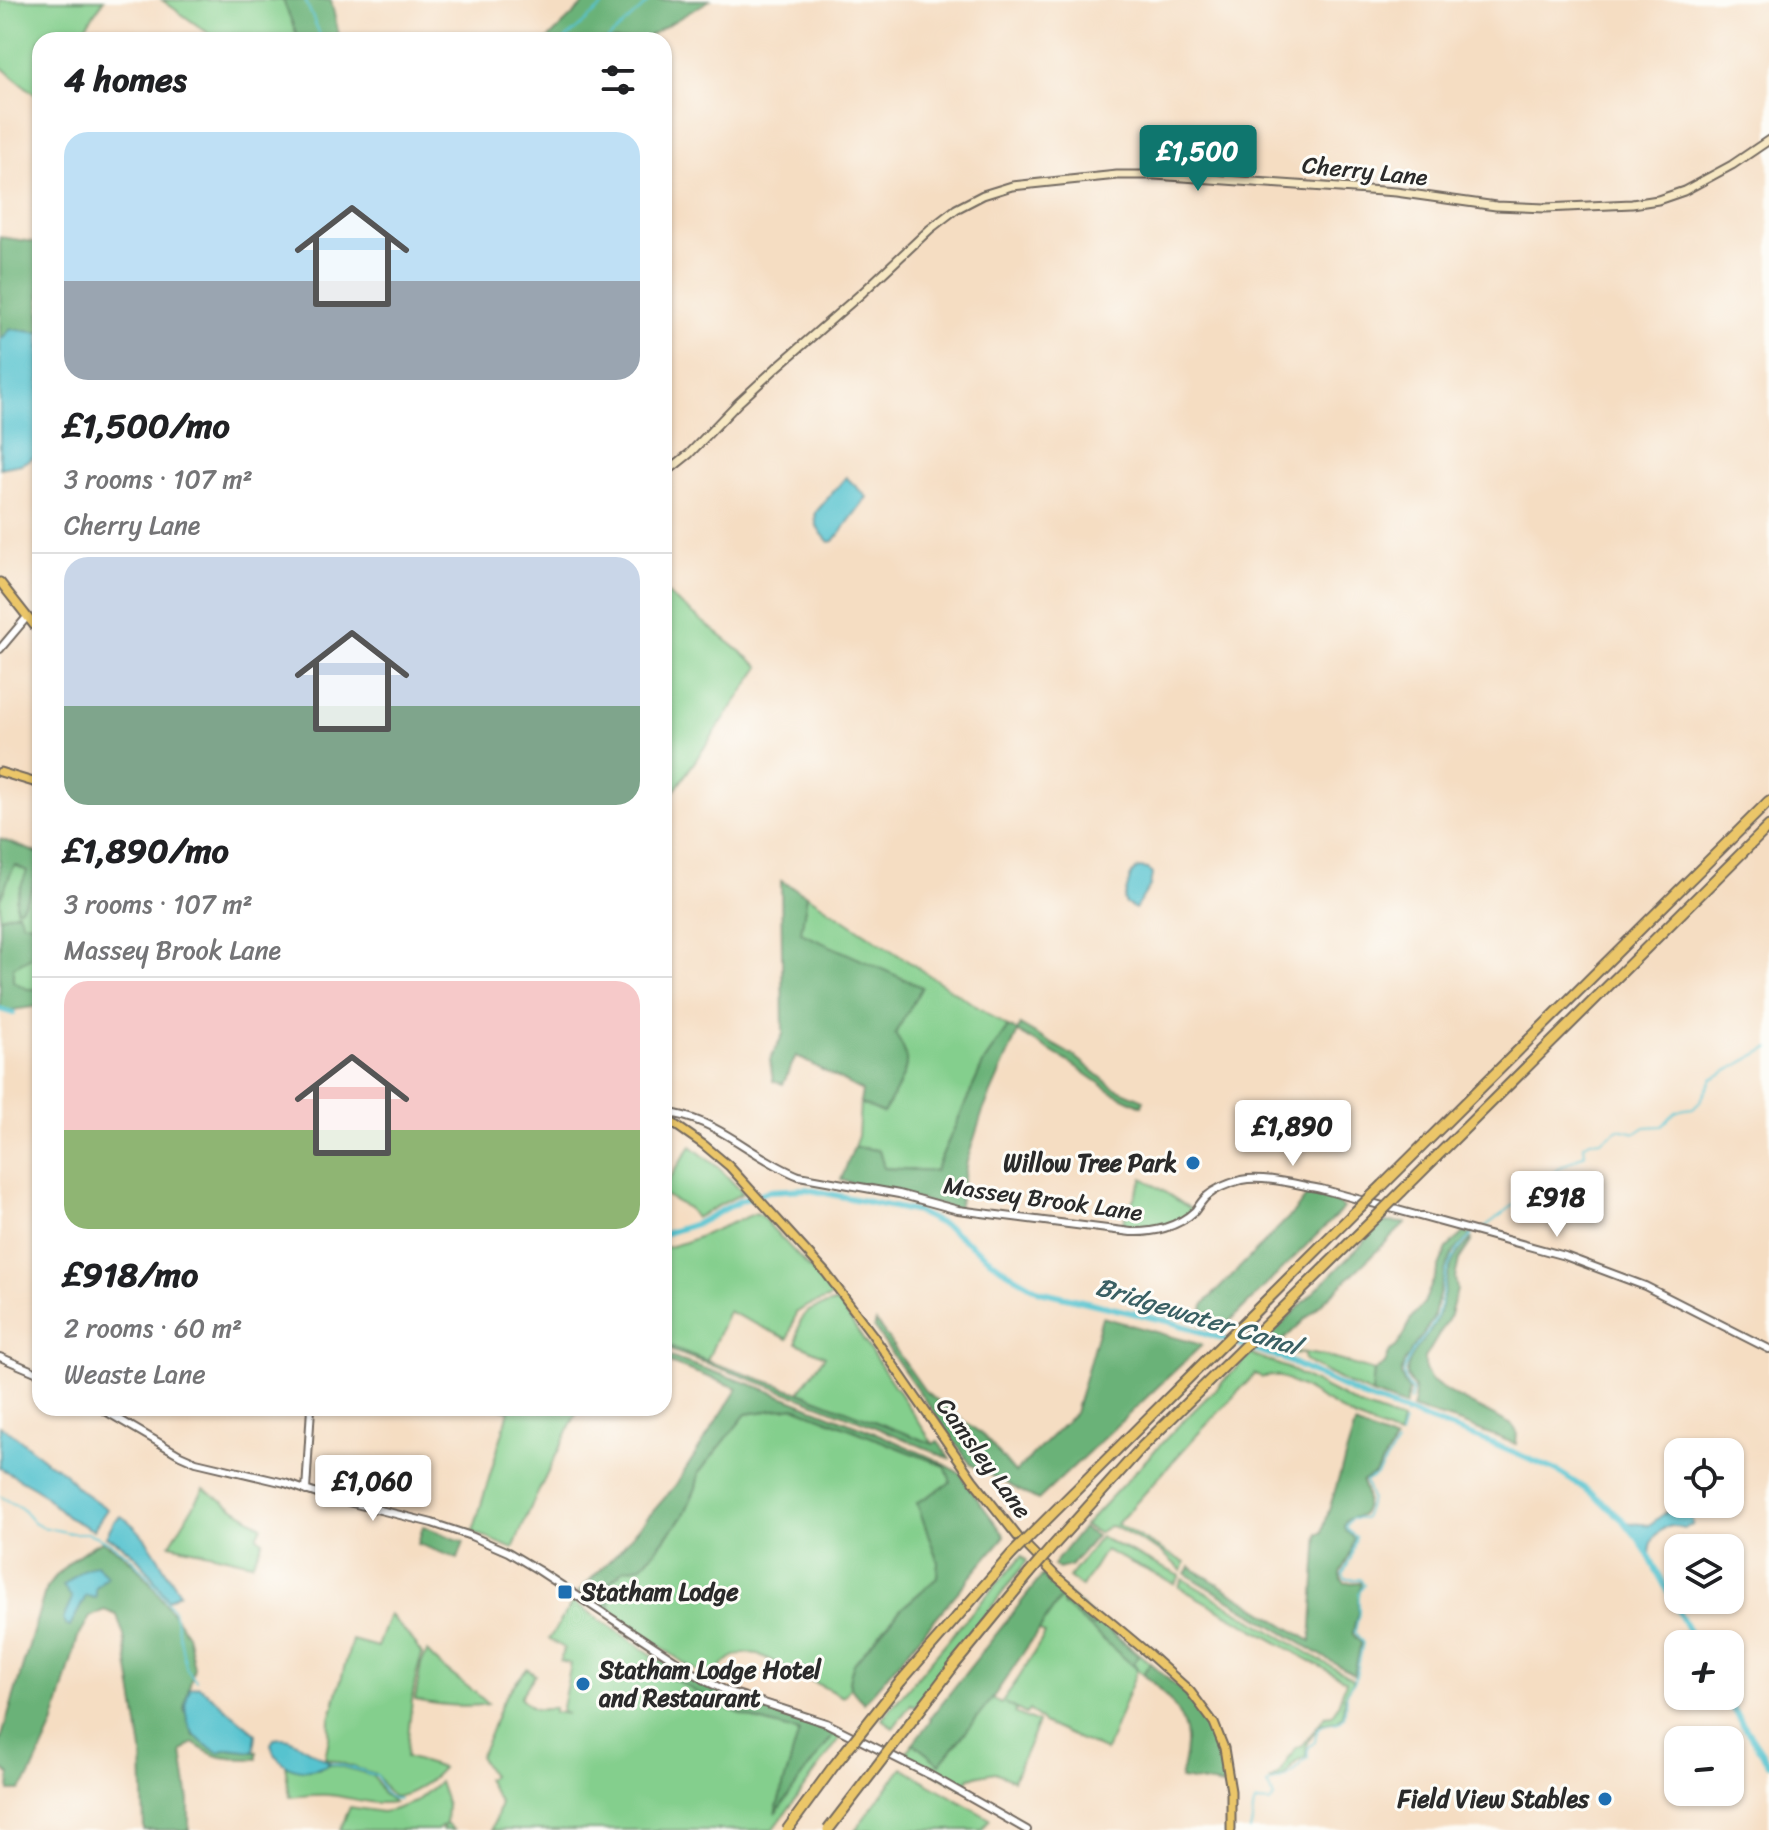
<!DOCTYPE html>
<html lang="en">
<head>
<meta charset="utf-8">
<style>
	:root { --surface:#fff; --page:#f6f6f6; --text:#202124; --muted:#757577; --line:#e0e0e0; --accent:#0f766e }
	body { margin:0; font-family:Sriracha,sans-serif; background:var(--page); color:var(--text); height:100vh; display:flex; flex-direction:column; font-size:30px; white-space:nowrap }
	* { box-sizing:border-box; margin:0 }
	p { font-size:26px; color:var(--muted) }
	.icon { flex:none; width:44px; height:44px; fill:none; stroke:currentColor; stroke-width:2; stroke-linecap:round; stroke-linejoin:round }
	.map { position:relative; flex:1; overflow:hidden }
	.panel { position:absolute; left:32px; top:32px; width:640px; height:1384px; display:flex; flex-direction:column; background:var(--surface); border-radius:24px; box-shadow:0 2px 6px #0004 }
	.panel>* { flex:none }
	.tools { position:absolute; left:1664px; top:1438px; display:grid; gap:16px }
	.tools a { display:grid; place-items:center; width:80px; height:80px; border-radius:16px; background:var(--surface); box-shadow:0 2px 6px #0004; font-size:40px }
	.price { position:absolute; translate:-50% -68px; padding:0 18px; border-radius:8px; background:#fff; color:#222; font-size:26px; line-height:52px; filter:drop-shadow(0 2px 4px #0008) }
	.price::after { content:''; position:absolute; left:50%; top:48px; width:24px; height:18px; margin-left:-12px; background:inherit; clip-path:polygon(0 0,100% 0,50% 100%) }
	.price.on { background:var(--accent); color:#fff }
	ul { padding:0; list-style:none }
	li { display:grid; align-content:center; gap:16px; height:424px; padding:0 32px }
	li+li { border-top:2px solid var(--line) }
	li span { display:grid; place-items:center; height:248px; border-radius:24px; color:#555 }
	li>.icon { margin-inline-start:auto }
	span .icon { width:144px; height:144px; fill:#fffc; stroke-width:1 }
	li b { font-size:34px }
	h2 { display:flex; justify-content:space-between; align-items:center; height:96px; padding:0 32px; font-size:34px }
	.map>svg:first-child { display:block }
	.green { fill:#84cf8d; stroke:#587d5c; stroke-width:2 }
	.forest { fill:#6bb278; stroke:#4b6e52; stroke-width:2 }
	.water { fill:#56c3cf; stroke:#40777d; stroke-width:2 }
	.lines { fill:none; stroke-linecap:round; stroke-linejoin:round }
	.stream { stroke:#56c3cf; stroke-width:2 }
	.canal { stroke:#56c3cf; stroke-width:6 }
	.tertiary-casing { stroke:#726960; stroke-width:10 }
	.secondary-casing { stroke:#726960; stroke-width:11 }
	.primary-casing { stroke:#726960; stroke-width:11 }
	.motorway-casing { stroke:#726960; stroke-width:13 }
	.tertiary { stroke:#fff; stroke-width:6 }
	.secondary { stroke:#f7e8c3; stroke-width:7 }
	.primary { stroke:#ebc669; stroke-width:7 }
	.motorway { stroke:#ebc669; stroke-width:9 }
	.motorway-bridge-casing { stroke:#726960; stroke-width:13; stroke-linecap:butt }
	.motorway-bridge { stroke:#ebc669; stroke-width:9 }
	.poi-dot { fill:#1f6fb2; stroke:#fdfcf7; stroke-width:3 }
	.labels { text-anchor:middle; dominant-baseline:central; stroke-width:6; stroke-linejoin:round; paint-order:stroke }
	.street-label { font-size:24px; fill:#2b2b2b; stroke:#fdfcf7 }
	.poi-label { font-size:24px; font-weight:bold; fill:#2b2b2b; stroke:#fdfcf7; text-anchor:end }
	.water-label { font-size:26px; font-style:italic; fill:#3a6064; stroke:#fdfcf7 }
</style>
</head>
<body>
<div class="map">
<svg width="1769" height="1830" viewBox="0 0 1769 1830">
	<rect width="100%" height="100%" fill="#fdfcf7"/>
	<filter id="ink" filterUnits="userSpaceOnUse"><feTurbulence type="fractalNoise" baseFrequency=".0125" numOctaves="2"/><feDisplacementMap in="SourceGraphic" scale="16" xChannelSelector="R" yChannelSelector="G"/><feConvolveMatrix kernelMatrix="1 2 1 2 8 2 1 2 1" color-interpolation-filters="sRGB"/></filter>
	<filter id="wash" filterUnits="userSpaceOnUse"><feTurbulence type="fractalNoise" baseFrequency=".006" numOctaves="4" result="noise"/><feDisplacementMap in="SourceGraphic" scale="32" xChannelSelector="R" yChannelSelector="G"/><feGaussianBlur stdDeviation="1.8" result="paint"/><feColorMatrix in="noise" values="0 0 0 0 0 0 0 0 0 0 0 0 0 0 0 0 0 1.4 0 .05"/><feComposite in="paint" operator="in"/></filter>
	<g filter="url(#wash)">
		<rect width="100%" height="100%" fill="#f5ddc2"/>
		<!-- green -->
		<g class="green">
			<polygon points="0,0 104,0 76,40 40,40 40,95 38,97 0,66"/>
			<polygon points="162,0 289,0 298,40 218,40"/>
			<polygon points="664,591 760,667 668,800 664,797"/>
			<polygon points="0,839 40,854 37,867 40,869 40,1006 0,1005"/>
			<path d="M 807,895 L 1008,1027 L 984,1062 L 935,1171 L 884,1168 L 879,1150 L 854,1147 L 858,1136 L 860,1103 L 883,1113 C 891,1100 907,1074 906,1059 C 905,1049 900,1042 895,1035 L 800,933 Z"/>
			<polygon points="691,1146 720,1169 743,1193 695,1218 688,1208 664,1195 664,1187"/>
			<polygon points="1143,1178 1194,1211 1180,1221 1145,1233 1121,1226"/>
			<polygon points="756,1213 760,1215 827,1287 832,1294 830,1298 807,1306 796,1313 788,1339 728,1311 707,1361 664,1346 664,1248 686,1242"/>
			<path d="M 838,1302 L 934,1445 L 799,1392 L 825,1356 L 797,1343 C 798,1308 809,1310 838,1302 Z"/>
			<polygon points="1270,1336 1275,1348 1277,1346 1279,1349 1325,1356 1374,1371 1372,1394 1350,1385 1307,1362 1305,1360 1304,1355 1301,1353 1293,1355 1261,1345"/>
			<polygon points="1251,1354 1287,1368 1360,1406 1402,1421 1399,1437 1354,1418 1303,1388 1278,1376 1270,1375 1262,1378 1255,1374 1194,1438 1117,1524 1185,1563 1182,1571 1163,1553 1115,1527 1109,1526 1098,1533 1084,1526 1175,1429"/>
			<path d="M 795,1407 L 945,1466 L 951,1482 L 917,1503 L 938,1562 L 937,1578 L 902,1608 L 849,1680 L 850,1688 L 843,1697 L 758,1654 C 734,1650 725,1661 712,1679 L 687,1665 L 610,1611 L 608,1584 L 624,1569 L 641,1566 L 653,1553 L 683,1517 L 696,1488 L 699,1473 L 746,1414 Z"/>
			<polygon points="500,1408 579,1408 530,1509 513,1549 473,1532 509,1411"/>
			<polygon points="204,1489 262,1526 257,1537 263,1541 252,1563 170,1544"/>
			<polygon points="1100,1537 1180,1576 1175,1584 1105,1550 1082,1587 1069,1577"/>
			<polygon points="1022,1556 1027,1561 915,1706 911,1704 893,1728 882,1719 965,1620"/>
			<polygon points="1046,1573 1089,1613 1150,1663 1143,1674 1137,1670 1106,1751 1043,1723 1029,1710 1026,1714 1004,1703 1016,1710 1015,1713 1038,1723 1013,1780 995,1772 970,1777 963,1788 903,1756 913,1743 940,1764 992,1699 1001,1703 1020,1676 1045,1634 1039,1630 1061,1597 1042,1576"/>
			<path d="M 1183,1579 L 1354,1680 L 1344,1696 L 1343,1716 L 1337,1721 L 1321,1724 C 1314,1732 1303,1745 1307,1756 C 1304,1758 1299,1759 1296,1762 C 1283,1774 1292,1776 1270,1781 L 1279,1774 L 1296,1748 L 1303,1745 L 1325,1716 L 1332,1715 L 1336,1710 L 1346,1681 L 1179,1587 Z"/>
			<path d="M 573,1602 L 654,1656 L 650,1664 L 723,1707 L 759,1721 L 800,1732 L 776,1811 L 834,1734 L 841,1737 L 773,1830 L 492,1830 L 500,1803 L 486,1779 L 491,1776 L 479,1756 C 490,1740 493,1724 500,1707 C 506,1692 518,1680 527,1669 L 535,1675 L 520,1697 C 534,1711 535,1712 554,1707 L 554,1712 L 567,1714 L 561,1712 L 571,1664 L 560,1661 L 564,1648 L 549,1639 Z"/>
			<path d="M 389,1614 L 412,1640 L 422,1655 C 411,1687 410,1724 406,1757 L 442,1768 C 429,1782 414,1794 395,1797 C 383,1792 384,1781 375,1774 L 325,1758 L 329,1738 L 330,1719 L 352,1640 L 377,1647 Z"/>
			<path d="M 427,1652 C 446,1674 468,1684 488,1704 C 464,1708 438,1705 415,1700 L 421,1664 Z"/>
			<path d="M 285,1764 C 300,1771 315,1772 330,1764 L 359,1771 L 374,1777 L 382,1793 L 394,1802 C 372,1806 351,1797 329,1795 C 316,1794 303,1796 290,1797 Z"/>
			<polygon points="902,1768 990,1819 982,1830 855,1830"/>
			<polygon points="439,1782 447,1805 446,1824 453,1830 442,1830 444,1825 437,1830 340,1830 350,1807 382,1812 392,1810 415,1802"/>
		</g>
		<!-- forest -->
		<g class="forest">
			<polygon points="283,0 331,0 340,40 299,40"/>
			<polygon points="588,0 710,0 642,40 547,40"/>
			<polygon points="0,237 40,243 40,333 12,329 0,340"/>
			<path d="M 0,839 L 40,854 L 32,889 L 21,908 L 16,909 L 16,899 L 27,871 L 15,865 C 8,876 6,888 0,899 Z"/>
			<path d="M 781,881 L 807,895 L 801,933 L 922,987 L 895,1034 C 900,1042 905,1049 906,1059 C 908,1074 891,1100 883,1113 L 860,1103 L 862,1091 L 796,1056 L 783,1084 L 773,1081 L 770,1060 L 783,1034 Z"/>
			<polygon points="18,912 22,922 40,925 40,952 13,967 13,981 27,989 40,989 40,1006 6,1011 0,1009 0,917"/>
			<polygon points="1020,1025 1077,1058 1113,1087 1144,1100 1142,1106 1112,1092 1072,1064 1018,1032 983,1111 967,1161 958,1210 841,1180 854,1147 879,1150 884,1168 935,1171 984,1062 1008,1027 1017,1031"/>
			<polygon points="1308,1194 1331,1199 1344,1208 1220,1331 1201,1324 1204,1304 1295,1211"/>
			<polygon points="1384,1222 1406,1223 1274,1349 1270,1336"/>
			<polygon points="1464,1232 1472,1234 1453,1253 1446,1268 1433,1319 1404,1363 1401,1374 1404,1383 1409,1391 1405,1406 1372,1394 1374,1371 1385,1364 1390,1351 1396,1347 1405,1334 1411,1318 1424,1303 1447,1248"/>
			<path d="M 1472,1238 L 1471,1242 L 1459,1260 L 1455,1278 L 1457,1290 L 1449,1318 L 1425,1358 L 1425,1370 L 1431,1380 L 1447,1392 L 1512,1425 L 1517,1432 L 1516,1444 L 1461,1423 L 1412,1408 C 1414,1402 1416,1395 1414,1389 C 1412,1383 1406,1379 1407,1372 C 1407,1356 1428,1337 1435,1323 C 1445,1304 1443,1282 1452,1263 C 1456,1253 1465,1246 1472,1238 Z"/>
			<polygon points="1102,1317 1202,1345 1038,1500 971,1465 874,1328 876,1322 925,1391 984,1436 1015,1473 1075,1413"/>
			<path d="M 664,1344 L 707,1361 L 799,1392 L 933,1444 L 938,1441 L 950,1459 C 856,1416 760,1383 664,1348 Z"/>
			<path d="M 664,1355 L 759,1387 L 883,1436 L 941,1462 L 962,1475 L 967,1485 L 1005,1536 L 864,1703 C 848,1688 845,1683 855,1662 L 902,1608 L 937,1578 L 938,1562 L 917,1503 L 951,1482 L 945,1466 L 795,1407 L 746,1414 L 699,1473 L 696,1488 L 683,1517 L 653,1553 L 641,1566 L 624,1569 L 608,1584 L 610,1611 L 578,1592 L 618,1552 L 675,1486 L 738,1388 L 664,1361 Z"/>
			<path d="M 1355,1425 L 1395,1442 L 1375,1474 L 1362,1482 C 1367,1496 1369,1503 1361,1516 C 1351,1519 1347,1516 1344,1526 L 1345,1530 L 1354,1538 L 1350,1555 L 1340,1573 L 1342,1580 L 1345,1583 L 1360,1582 L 1361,1585 C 1358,1595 1359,1603 1358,1613 C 1356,1621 1353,1626 1353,1634 L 1361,1643 L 1354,1675 L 1186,1574 L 1190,1567 L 1311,1641 L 1318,1533 L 1322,1533 Z"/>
			<polygon points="423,1526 464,1542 458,1559 418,1544"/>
			<polygon points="1082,1528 1096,1536 1070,1566 1058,1569 1053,1565"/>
			<path d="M 102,1541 L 119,1551 L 134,1564 L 149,1581 L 187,1634 L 194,1667 L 184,1708 L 194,1736 L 228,1749 L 257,1752 L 257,1759 C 229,1759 216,1760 193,1743 L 182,1752 L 189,1801 L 189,1830 L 144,1830 L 142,1751 L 124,1636 L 117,1615 L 104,1610 L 90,1617 L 78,1637 L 53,1726 L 30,1776 L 20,1791 L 9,1791 L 10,1775 L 0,1766 L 0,1743 L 46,1588 C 62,1568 78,1552 102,1541 Z"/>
			<polygon points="1042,1576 1093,1627 1098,1622 1138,1656 1134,1662 1137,1669 1064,1606 1061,1597 992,1699 940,1764 913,1743 931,1720 930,1718"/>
			<path d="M 654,1656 C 677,1670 700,1687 726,1696 C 762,1710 799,1719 834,1734 L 775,1814 L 799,1732 L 759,1721 L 723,1707 L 649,1665 Z"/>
			<path d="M 1150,1663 C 1198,1705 1214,1721 1224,1786 L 1180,1779 C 1183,1766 1187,1752 1186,1739 C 1185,1712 1162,1691 1143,1674 Z"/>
		</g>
		<!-- water -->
		<g class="water">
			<polygon points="11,329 40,333 40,454 21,464 0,468 0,340"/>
			<path d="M 846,477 L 867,497 L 834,541 L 829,542 C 821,533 813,525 816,512 Z"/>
			<polygon points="1138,868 1147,869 1152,874 1150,886 1135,909 1126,904 1124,900 1131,875"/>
			<polygon points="0,1426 16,1436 47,1462 64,1472 76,1487 107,1509 93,1530 67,1517 37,1489 0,1468"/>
			<path d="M 1678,1489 L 1678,1504 L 1689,1504 L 1693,1525 L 1684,1528 L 1670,1525 C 1654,1533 1650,1540 1650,1558 L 1638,1538 L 1625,1522 L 1649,1525 L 1669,1510 Z"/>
			<path d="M 121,1516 C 149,1533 161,1567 180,1592 L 168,1600 C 149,1573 137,1550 106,1536 L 114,1521 Z"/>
			<polygon points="96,1564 107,1576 96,1588 96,1598 86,1596 70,1627 67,1626 63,1620 72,1598 63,1586 82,1570"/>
			<path d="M 199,1686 L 256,1734 L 254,1752 L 228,1749 L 219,1752 C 192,1741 178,1716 190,1688 Z"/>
			<path d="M 282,1738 L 289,1739 L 331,1763 C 307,1776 279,1772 271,1744 L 274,1739 Z"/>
		</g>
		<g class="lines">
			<!-- stream -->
			<g class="stream">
				<polyline points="305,0 319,32 320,40"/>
				<polyline points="564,40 610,0"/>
				<polyline points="607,40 651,0"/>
				<path d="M 1482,1229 L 1522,1199 L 1559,1168 L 1585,1154 L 1584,1145 L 1590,1141 L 1602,1140 L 1619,1129 L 1636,1133 L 1645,1127 L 1662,1126 C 1676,1113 1671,1110 1694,1108 L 1700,1102 L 1712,1079 L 1769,1048"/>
				<path d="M 1410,1401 L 1412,1391 C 1406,1384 1402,1377 1405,1368 C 1410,1350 1427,1337 1435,1320 C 1441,1308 1442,1295 1444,1283 C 1447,1264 1458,1248 1472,1235"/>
				<polyline points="1405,1416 1405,1414"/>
				<polyline points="1400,1436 1404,1423"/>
				<polyline points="0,1496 21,1508 34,1523 42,1527 71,1533 88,1533 107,1541 127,1554 148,1576 173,1610 187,1670 196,1680"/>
				<path d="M 331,1763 L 360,1770 L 377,1776 C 382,1788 384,1799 399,1799"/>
				<path d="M 1250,1830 C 1254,1821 1251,1812 1255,1803 L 1259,1802 L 1270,1803 L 1274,1798 L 1267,1785 C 1274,1780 1280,1781 1287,1777 C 1296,1770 1299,1763 1308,1758 C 1307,1749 1308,1747 1315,1742 C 1317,1723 1322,1725 1339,1722 L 1344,1717 L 1345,1711 L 1346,1694 L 1355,1681 L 1363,1643 L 1355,1632 L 1359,1613 L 1359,1593 L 1364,1585 L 1360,1579 L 1345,1579 L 1343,1574 L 1351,1558 L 1356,1537 L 1347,1530 L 1346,1525 L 1351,1519 L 1364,1519 L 1371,1499 L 1365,1482 L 1377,1475 L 1397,1444"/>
			</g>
			<!-- canal -->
			<g class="canal">
				<polyline points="0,1009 13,1013"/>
				<polyline points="664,1234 698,1223 740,1201 769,1191 806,1189 917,1212 947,1227 1007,1272 1040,1291 1171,1322 1284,1359 1361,1396 1484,1440 1557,1471 1593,1494 1625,1522 1638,1538 1650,1558 1696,1644"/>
				<polyline points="1724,1696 1769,1764"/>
			</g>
		</g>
	</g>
	<g filter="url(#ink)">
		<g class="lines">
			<defs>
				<g id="tertiary">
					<polyline points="0,649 27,617"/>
					<path d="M 667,1119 L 675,1114 C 722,1123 755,1159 799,1176 L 899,1194 L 958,1210 L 1131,1232 C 1153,1233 1178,1227 1195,1211 C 1199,1206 1202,1200 1207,1196 C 1215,1189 1230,1183 1241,1180 C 1264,1175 1298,1185 1321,1189 L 1565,1256 L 1645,1286 L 1769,1349"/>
					<polyline points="0,1357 40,1374"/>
					<polyline points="100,1408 180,1455 196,1462 285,1483 320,1495 432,1523 471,1536 508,1552 538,1570 708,1682 727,1691 826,1723 930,1775 1027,1830"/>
					<polyline points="306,1491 311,1408"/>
				</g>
				<polyline id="secondary" points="664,474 689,454 738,403 776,368 863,292 930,229 956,209 983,195 1012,186 1117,175 1155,175 1396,192 1496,206 1545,208 1632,204 1658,200 1684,191 1732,165 1769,140"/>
				<g id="primary">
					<polyline points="0,582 40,633"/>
					<polyline points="0,772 40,784"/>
					<polyline points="664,1117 704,1145 729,1166 826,1273 872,1334 973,1480 1018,1537 1057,1577 1149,1654 1190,1691 1214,1723 1224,1748 1231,1791 1231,1830"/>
				</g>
				<g id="motorway">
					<polyline points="1383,1185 1769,801"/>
					<polyline points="1402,1191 1769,826"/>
					<polyline points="1037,1529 1356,1211"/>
					<polyline points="1053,1546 1142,1447 1376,1217"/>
					<polyline points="901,1681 1011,1555"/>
					<polyline points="920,1710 955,1664 1029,1574"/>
				</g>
			</defs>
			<!-- tertiary casing -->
			<use href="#tertiary" class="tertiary-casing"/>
			<!-- secondary casing -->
			<use href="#secondary" class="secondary-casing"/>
			<!-- primary casing -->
			<use href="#primary" class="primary-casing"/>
			<!-- motorway casing -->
			<use href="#motorway" class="motorway-casing"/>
			<!-- tertiary -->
			<use href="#tertiary" class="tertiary"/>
			<!-- secondary -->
			<use href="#secondary" class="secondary"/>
			<!-- primary -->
			<use href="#primary" class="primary"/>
			<!-- motorway -->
			<use href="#motorway" class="motorway"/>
			<defs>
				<g id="motorway-bridge">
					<polyline points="1356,1211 1383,1185"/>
					<polyline points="1376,1217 1402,1191"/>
					<polyline points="1011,1555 1037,1529"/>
					<polyline points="1029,1574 1053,1546"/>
					<polyline points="787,1830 833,1767 901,1681"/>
					<polyline points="828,1830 920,1710"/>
				</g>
			</defs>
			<!-- motorway-bridge casing -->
			<use href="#motorway-bridge" class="motorway-bridge-casing"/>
			<!-- motorway-bridge -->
			<use href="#motorway-bridge" class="motorway-bridge"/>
		</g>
	</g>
	<!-- markers -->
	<g class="poi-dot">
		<circle cx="1193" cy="1163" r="8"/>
		<rect x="557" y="1584" width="16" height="16" rx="4"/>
		<circle cx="583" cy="1684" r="8"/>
		<circle cx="1605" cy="1799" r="8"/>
	</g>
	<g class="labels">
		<!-- street labels -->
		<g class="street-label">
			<text transform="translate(1365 171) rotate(6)">Cherry Lane</text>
			<text transform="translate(1043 1199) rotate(8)">Massey Brook Lane</text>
			<text transform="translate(984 1458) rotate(54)">Camsley Lane</text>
		</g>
		<!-- poi labels -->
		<g class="poi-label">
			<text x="1177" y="1163">Willow Tree Park</text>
			<text x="581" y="1592" text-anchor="start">Statham Lodge</text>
			<text x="599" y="1670" text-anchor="start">Statham Lodge Hotel<tspan x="599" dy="28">and Restaurant</tspan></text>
			<text x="1589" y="1799">Field View Stables</text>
		</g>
		<!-- water labels -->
		<g class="water-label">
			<text transform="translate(1198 1316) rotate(17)">Bridgewater Canal</text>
		</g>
	</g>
</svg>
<div class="tools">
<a><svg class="icon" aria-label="locate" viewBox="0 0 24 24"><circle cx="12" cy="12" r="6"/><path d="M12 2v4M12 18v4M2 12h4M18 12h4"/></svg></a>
<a><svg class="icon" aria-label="layers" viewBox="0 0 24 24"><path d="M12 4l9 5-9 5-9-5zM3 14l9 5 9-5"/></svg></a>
<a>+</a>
<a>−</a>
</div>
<b class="price on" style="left:1198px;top:193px">£1,500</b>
<b class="price" style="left:1293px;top:1168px">£1,890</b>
<b class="price" style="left:1557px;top:1239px">£918</b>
<b class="price" style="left:373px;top:1523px">£1,060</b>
<section class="panel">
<h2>4 homes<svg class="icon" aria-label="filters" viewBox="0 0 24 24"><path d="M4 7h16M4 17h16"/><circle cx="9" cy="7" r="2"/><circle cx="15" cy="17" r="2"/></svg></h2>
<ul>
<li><span style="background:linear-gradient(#bfe0f5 60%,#9aa5b1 0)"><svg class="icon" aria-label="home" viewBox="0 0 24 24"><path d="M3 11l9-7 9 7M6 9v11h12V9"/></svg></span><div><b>£1,500/mo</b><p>3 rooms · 107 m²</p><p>Cherry Lane</p></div></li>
<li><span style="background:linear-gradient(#c9d6e8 60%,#7fa58c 0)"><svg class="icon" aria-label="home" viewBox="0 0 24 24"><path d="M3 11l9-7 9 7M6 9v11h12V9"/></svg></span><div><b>£1,890/mo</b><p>3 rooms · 107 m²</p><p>Massey Brook Lane</p></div></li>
<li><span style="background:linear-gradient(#f6c9c9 60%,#8fb573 0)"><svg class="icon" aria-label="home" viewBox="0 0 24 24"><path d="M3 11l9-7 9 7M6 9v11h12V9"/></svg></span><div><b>£918/mo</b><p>2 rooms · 60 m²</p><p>Weaste Lane</p></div></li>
</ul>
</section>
</div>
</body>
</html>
